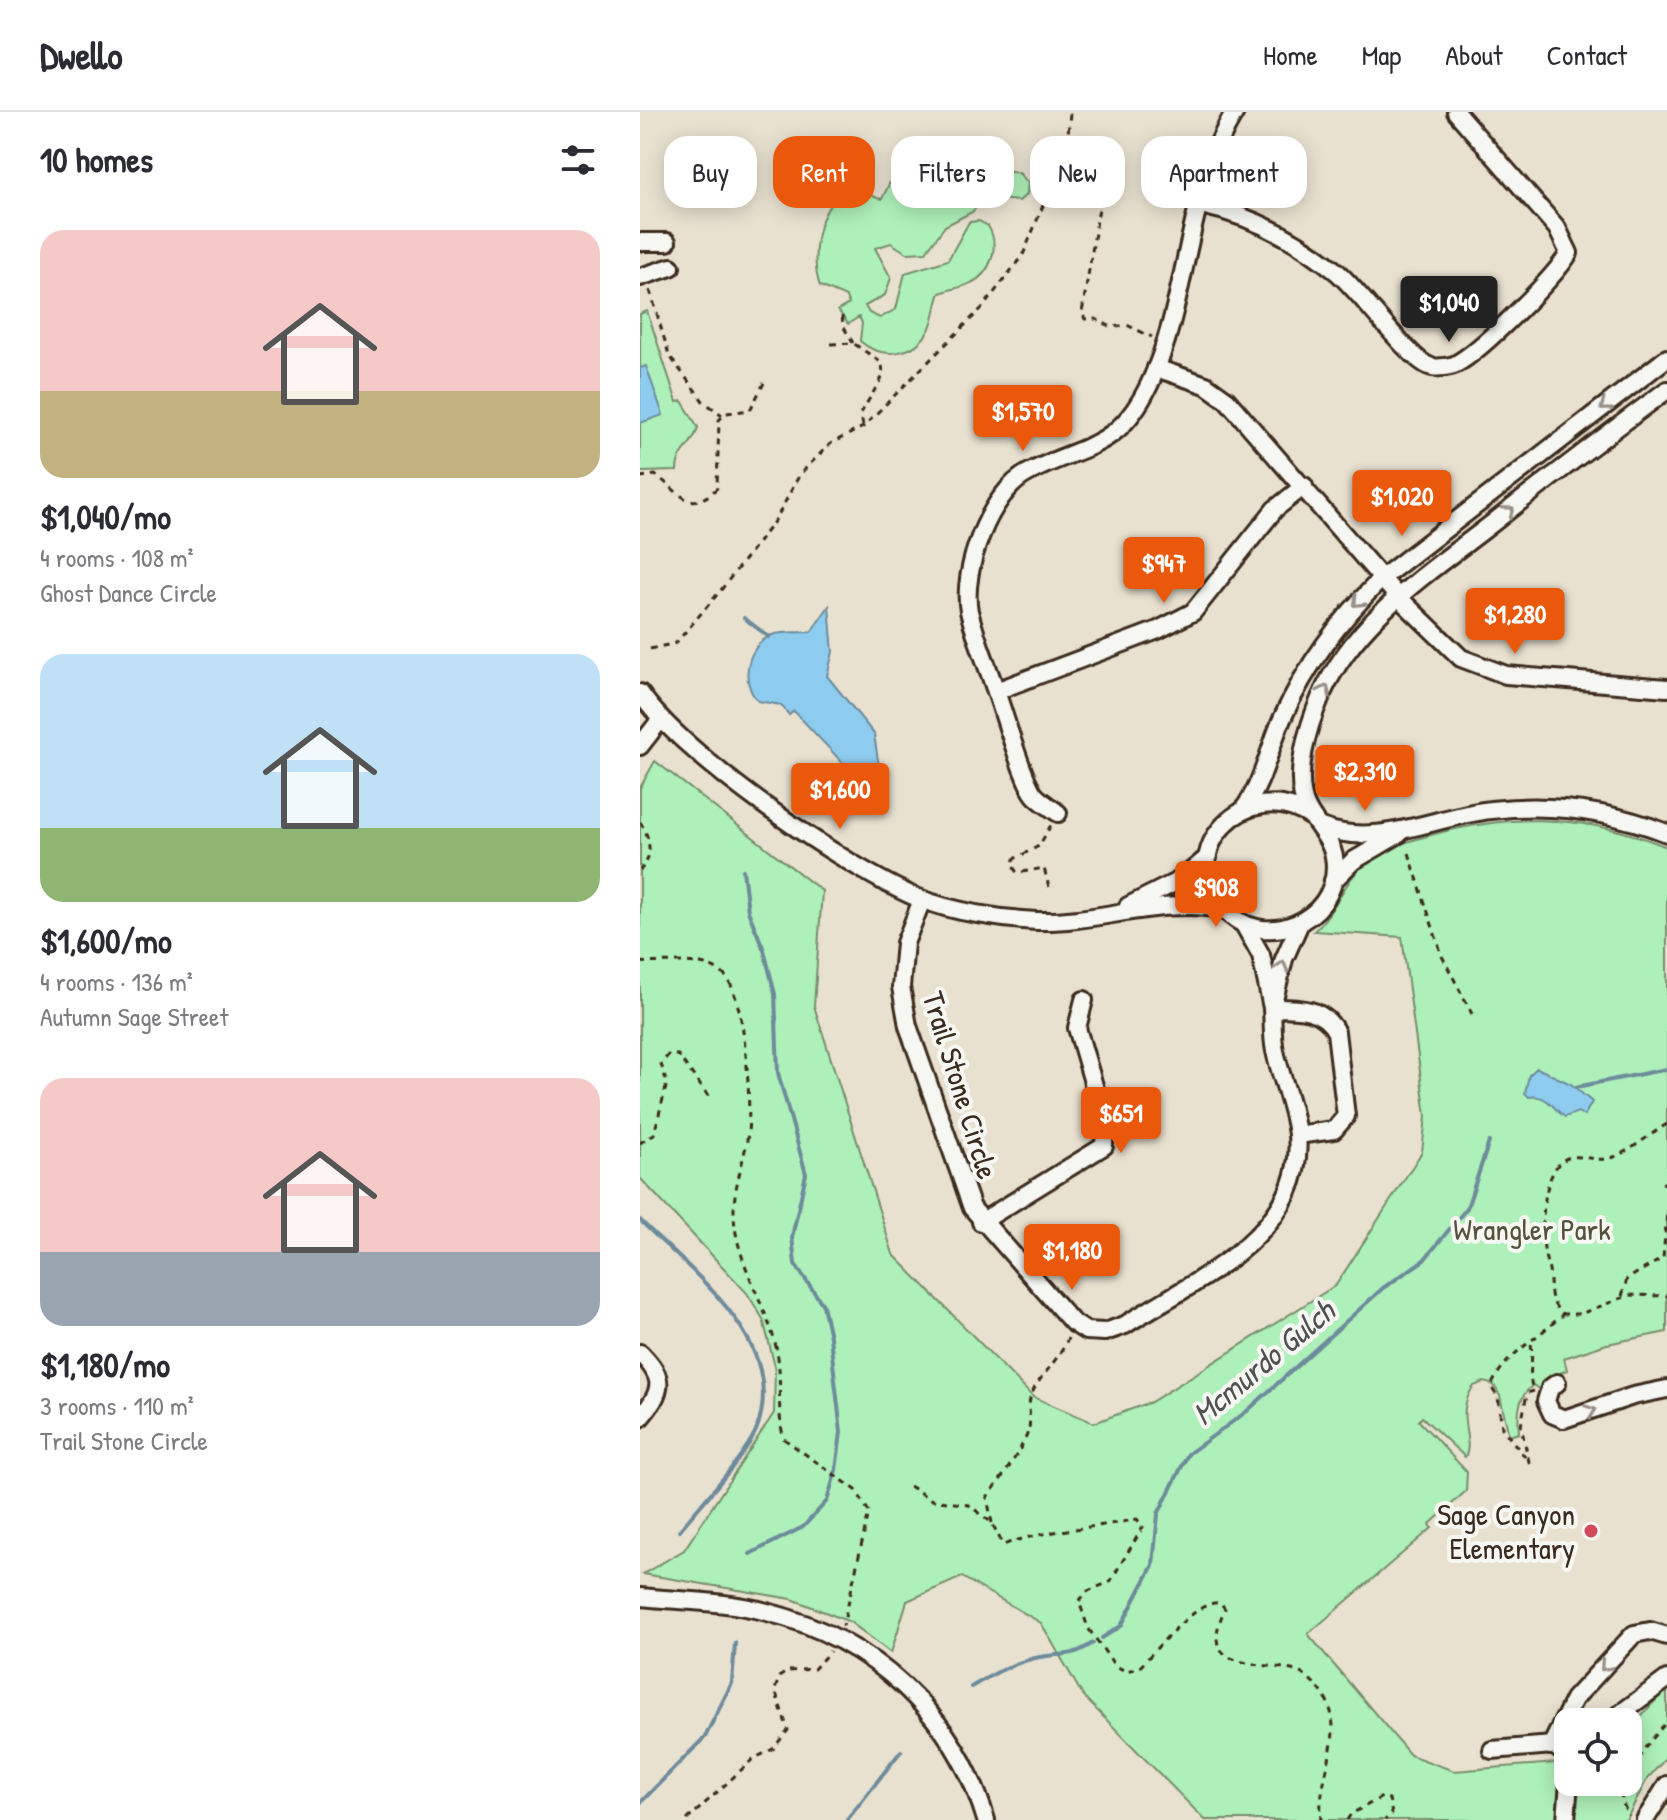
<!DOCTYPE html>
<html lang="en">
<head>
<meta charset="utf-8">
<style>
	:root { --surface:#fff; --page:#f7f7f7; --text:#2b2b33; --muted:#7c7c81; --line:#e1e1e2; --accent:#ea580c }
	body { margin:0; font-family:"Patrick Hand",sans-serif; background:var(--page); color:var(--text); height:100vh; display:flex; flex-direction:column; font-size:30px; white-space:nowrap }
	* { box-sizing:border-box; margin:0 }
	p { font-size:26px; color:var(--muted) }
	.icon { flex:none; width:44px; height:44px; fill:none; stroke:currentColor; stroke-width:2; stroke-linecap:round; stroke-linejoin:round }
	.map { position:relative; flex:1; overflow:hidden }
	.panel { display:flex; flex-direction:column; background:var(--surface); width:640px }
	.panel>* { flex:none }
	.hud { position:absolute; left:24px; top:24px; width:760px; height:72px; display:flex; gap:16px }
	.tools { position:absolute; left:914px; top:1596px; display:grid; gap:16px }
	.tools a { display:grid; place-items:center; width:88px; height:88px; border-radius:16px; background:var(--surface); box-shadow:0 4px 20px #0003; font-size:40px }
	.price { position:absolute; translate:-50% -68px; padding:0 18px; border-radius:8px; background:var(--accent); color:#fff; font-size:26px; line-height:52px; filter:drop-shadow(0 2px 4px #0008) }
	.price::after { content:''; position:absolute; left:50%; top:48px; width:24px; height:18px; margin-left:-12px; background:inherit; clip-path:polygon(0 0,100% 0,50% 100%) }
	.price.on { background:#222; color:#fff }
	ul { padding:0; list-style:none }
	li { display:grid; align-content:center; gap:16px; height:424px; padding:0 40px }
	li span { display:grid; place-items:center; height:248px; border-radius:24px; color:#555 }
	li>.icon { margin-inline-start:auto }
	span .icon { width:144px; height:144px; fill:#fffc; stroke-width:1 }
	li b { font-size:34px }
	h2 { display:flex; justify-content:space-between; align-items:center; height:96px; padding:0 40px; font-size:34px }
	.tag { padding:0 28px; border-radius:24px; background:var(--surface); box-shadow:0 4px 20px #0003; font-size:28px; line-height:72px }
	.tag.on { background:var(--accent); color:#fff }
	header { display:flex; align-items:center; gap:48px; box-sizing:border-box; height:112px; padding:0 40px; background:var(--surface); border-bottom:2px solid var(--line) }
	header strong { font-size:38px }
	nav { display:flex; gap:44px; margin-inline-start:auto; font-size:28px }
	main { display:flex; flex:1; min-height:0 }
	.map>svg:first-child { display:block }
	.green { fill:#aef0b9; stroke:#748d6c; stroke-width:2 }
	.water { fill:#8eccef; stroke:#6d8b9b; stroke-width:2 }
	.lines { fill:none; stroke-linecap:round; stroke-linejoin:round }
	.stream { stroke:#6d8b9b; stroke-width:4 }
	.minor-casing { stroke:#3b2a1e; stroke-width:22 }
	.path { stroke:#3b2a1e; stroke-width:3; stroke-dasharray:6 6; stroke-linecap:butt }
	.minor { stroke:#f6f6f2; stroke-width:16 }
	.oneway { stroke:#989088 }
	.poi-dot { fill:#d1495b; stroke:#f6f6f2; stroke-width:3 }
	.labels { text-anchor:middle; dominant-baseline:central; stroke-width:8; stroke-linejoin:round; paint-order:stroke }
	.street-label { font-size:30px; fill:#3b2a1e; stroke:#f6f6f2 }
	.park-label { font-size:30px; fill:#52523d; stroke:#f6f6f2 }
	.poi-label { font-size:30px; fill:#3b2a1e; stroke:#f6f6f2; text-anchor:end }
	.water-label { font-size:32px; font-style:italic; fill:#505252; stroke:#f6f6f2 }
</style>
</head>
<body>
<header>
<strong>Dwello</strong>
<nav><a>Home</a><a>Map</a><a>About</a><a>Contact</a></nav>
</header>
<main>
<section class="panel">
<h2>10 homes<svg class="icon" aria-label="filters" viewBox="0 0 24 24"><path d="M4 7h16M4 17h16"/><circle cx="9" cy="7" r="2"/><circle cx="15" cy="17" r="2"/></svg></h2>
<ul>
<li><span style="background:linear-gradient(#f6c9c9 65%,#c2b280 0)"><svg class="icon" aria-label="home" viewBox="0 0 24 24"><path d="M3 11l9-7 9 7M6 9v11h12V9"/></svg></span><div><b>$1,040/mo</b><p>4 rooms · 108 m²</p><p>Ghost Dance Circle</p></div></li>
<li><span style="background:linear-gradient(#bfe0f5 70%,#8fb573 0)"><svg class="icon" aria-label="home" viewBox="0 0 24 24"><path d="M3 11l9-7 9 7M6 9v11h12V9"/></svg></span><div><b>$1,600/mo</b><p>4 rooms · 136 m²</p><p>Autumn Sage Street</p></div></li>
<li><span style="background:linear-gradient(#f6c9c9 70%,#9aa5b1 0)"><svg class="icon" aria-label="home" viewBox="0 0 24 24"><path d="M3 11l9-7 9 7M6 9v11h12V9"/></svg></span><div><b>$1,180/mo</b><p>3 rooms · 110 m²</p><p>Trail Stone Circle</p></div></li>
</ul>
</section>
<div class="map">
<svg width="1027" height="1708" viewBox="0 0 1027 1708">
	<rect width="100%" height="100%" fill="#e9e1d0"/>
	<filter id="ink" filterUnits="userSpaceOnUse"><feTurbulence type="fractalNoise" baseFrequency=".0125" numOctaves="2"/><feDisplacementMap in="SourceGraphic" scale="16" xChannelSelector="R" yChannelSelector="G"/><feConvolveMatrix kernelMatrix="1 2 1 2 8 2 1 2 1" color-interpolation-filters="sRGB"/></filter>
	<g filter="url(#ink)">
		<!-- green -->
		<g class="green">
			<path d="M 320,47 L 331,51 L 337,73 L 342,73 L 358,56 L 379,61 L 388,71 L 387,82 L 379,89 L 345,86 L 332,100 L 305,114 L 286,140 L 267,141 L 251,131 L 235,136 L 251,166 L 245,183 L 225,194 L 229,201 L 240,206 L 256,197 L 265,161 L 308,148 L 329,110 L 339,109 L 348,114 C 360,133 352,161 331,171 C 322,176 310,177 300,181 C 295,193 295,206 289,218 C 275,244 241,248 220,229 L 222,211 L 219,205 L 208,212 L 198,198 L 209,192 L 206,185 L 180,174 C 169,146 177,78 218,79 C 226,79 233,86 242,87 L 253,64 L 270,60 L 287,73 L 297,71 L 305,54 Z"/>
			<path d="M 7,199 L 37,290 L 42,289 L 58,315 C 55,333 37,338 37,359 L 0,360 L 0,202 Z"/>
			<path d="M 15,649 L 182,779 L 174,894 L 253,1142 L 393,1285 L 454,1311 L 511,1290 L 696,1173 L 782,1040 L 786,1004 L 762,825 L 674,819 C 696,799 702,773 721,755 C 738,737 763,731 787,724 C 869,701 947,702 1027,735 L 1027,1220 L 967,1232 L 924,1246 L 927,1258 L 908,1266 L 900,1278 L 893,1273 C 878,1285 877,1301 879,1321 L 869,1324 L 860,1284 L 854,1273 L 844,1270 L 834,1274 C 813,1302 835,1329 825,1345 L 782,1305 L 779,1309 L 827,1360 L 826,1379 L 790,1412 L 792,1416 L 668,1522 L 770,1643 L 814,1659 L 928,1650 L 928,1670 L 988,1670 L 988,1618 L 1027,1576 L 1027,1645 L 1007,1667 L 986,1708 L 565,1708 L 443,1584 L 401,1511 L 322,1465 L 267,1489 L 251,1541 L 210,1510 L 152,1487 L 3,1462 L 44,1438 L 134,1301 L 135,1255 L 123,1207 L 107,1181 L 0,1066 L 0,676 Z"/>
		</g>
		<!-- water -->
		<g class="water">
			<polygon points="6,254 23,303 0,311 0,256"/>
			<path d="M 189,494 L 193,540 L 187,564 L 234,622 L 240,661 L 230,667 L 215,664 L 154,599 L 149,603 L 141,593 L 118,589 C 99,570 107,533 132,523 C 144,519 159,521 171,520 Z"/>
			<path d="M 897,956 L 931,972 L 952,990 L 944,1004 L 938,1000 L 925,1005 C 912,996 908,982 889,985 L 885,981 L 889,963 Z"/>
		</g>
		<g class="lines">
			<!-- stream -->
			<g class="stream">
				<polyline points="104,506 129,525"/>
				<polyline points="103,758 108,799 124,838 135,882 138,961 166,1062 152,1125 155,1152 183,1193 190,1225 201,1320 196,1358 187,1389 163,1415 110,1442"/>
				<polyline points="936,975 1027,957"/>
				<path d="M 0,1108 C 52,1161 148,1229 117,1316 C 106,1344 59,1394 39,1419"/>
				<polyline points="462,1526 481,1514 513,1453 518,1402 548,1342 606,1300 743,1176 784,1148 827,1096 849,1030"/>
				<path d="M 331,1575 C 353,1562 374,1550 400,1545 C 426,1540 428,1547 453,1531"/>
				<polyline points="0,1691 65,1625 92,1571 95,1531"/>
				<polyline points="207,1708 261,1639"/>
			</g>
			<defs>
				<g id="minor">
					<path d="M 561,93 C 612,104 657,127 697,160 C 720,179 771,251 792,255 C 798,256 811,255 816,252 C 841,239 915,165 929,141 L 917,116 L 816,0"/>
					<polyline points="0,130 27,130"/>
					<polyline points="0,165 31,155"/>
					<polyline points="516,256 566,273 587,288 758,485 821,546 866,563 1027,576"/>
					<polyline points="356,579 518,518 553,500 635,397 664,374"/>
					<path d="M 0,581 C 44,645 206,756 278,786 C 313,800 360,807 397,809 C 460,811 523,784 585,798"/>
					<polyline points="0,634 21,607"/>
					<path d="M 603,698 C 624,669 628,639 642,607 C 667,551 699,509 742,466 L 1027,246"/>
					<path d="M 418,701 C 411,695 399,689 394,682 C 382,666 363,597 354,574 C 346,550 335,524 329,499 C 321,459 350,380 388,361 C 445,331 478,339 510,271 C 549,187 546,79 595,0"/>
					<path d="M 673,706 C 607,660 531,740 585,798 C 623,839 695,810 695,755 C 695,728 677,717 667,696 C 652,665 668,614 681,584 C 715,507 790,460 854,410 C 911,365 969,321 1027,278"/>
					<path d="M 681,715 C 737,737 795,704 851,698 C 911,691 970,699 1027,721"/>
					<polyline points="693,769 713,749 759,722"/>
					<path d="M 282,788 L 265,831 L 261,875 L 268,914 L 332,1096 L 432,1210 L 446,1219 L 465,1220 L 485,1213 C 553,1169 667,1122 657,1023 C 654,994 641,967 635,939 C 632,925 633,910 632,896 C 658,896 683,895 696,920 L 706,1004 L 694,1018 L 657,1023"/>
					<polyline points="488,794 542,767 568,745"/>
					<polyline points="603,811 621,843 632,896 644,847 660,811"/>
					<polyline points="341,1110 464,1034 465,1011 437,916 444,888"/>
					<path d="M 0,1241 C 26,1267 23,1279 0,1306"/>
					<polyline points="917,1271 910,1276 906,1289 912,1302 924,1307 993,1284 1027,1277"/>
					<path d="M 0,1485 C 41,1489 87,1489 127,1500 C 233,1527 315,1603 346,1708"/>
					<polyline points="969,1610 1027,1567"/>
					<polyline points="911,1634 934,1587 994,1522 1010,1519 1027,1524"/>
					<polyline points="852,1638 913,1633 928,1644"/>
					<polyline points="926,1708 929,1670"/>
					<polyline points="1005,1708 1027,1673"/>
				</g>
			</defs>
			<!-- minor casing -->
			<use href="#minor" class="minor-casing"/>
			<!-- path -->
			<g class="path">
				<path d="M 428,34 C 447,41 461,44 464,65 L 442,201 L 445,207 L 456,207 L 471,215 L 487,213 L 512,225"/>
				<polyline points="10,178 29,243 63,289 82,303"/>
				<polyline points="202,204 203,214 213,231"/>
				<polyline points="191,232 213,231 242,251 243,264 221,301 223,315"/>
				<path d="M 0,365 L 15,363 C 40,379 49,404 77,376 L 79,308 L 86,301 L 110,298 L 126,267"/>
				<polyline points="10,537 36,531 81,478 136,407 160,362 190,332 223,315 343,195 383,143 427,34 430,1"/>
				<path d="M 0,710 C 10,724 14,746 0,758"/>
				<polyline points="769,741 802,844 832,902"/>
				<polyline points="409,775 404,756 377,761 373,754 374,747 399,734 411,713"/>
				<path d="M 0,850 C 27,853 59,843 83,862 C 106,880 111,990 108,1021 C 105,1047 94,1072 94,1098 C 93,1144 124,1188 135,1231 C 144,1263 135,1296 144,1327 L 216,1378 L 229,1400 L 203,1514"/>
				<path d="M 1027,1012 C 1009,1023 993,1037 974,1045 C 959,1051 946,1043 931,1045 C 900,1050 899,1128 907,1151 C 914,1170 904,1187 923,1202 L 940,1202 L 990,1183 L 1027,1184"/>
				<polyline points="0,1031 14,1022 27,971 21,952 29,942 38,943 69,985"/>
				<polyline points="1022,1071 1027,1072"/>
				<polyline points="982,1184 987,1167 1023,1146 1027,1100"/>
				<path d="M 891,1232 C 894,1249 887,1261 893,1278"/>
				<path d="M 894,1279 L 887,1281 L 881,1314 L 889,1350 L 862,1316 L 858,1285 L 851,1275 C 864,1242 898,1227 923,1202"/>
				<path d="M 269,1374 L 292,1388 L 329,1393 L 352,1411 L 363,1433 C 406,1417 452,1417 497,1407 L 503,1415 L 470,1470 L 448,1479 L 439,1489 L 448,1516 L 475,1554 L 486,1559 L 499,1556 C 514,1540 557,1486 581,1491 L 585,1497 C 550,1569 639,1543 667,1565 C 719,1607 676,1657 681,1708"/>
				<path d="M 352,1411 L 347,1385 C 358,1373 387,1330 389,1316 C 391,1305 387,1294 391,1284 C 397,1266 419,1249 428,1226"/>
				<polyline points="988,1668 1005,1636 1027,1609"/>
				<polyline points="987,1670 981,1688 989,1704"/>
				<polyline points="47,1708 113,1647 133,1637 148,1618 135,1578 139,1565 148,1559 174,1557 190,1539"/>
				<polyline points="707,1708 711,1702 742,1685 749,1687 752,1702 745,1708"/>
			</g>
			<!-- minor -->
			<use href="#minor" class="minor"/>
		</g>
		<!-- one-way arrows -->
		<defs><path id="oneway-chevron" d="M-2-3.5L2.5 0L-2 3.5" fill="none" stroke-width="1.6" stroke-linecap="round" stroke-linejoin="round" transform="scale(2)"/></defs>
		<g class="oneway">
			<use href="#oneway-chevron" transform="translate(965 294) rotate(142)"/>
			<use href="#oneway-chevron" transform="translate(869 399) rotate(-38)"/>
			<use href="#oneway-chevron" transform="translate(718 490) rotate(135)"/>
			<use href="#oneway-chevron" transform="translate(685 578) rotate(-65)"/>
			<use href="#oneway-chevron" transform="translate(642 854) rotate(-74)"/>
			<use href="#oneway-chevron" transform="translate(951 1299) rotate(-20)"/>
			<use href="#oneway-chevron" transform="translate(965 1554) rotate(132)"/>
		</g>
	</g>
	<!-- markers -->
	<circle class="poi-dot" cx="951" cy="1419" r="8"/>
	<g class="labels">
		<!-- street labels -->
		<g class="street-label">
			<text transform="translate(321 973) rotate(73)">Trail Stone Circle</text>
		</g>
		<!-- park labels -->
		<g class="park-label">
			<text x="892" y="1117">Wrangler Park</text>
		</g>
		<!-- poi labels -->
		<g class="poi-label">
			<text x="935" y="1402">Sage Canyon<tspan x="935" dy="34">Elementary</tspan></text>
		</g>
		<!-- water labels -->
		<g class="water-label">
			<text transform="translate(623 1250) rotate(-40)">Mcmurdo Gulch</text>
		</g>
	</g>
</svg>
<div class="tools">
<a><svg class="icon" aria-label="locate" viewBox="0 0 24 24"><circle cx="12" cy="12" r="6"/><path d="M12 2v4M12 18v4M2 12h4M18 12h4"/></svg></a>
</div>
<b class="price on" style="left:809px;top:232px">$1,040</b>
<b class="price" style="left:383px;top:341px">$1,570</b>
<b class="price" style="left:762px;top:426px">$1,020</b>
<b class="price" style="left:524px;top:493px">$947</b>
<b class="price" style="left:875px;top:544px">$1,280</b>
<b class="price" style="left:725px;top:701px">$2,310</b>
<b class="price" style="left:200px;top:719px">$1,600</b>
<b class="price" style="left:576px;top:817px">$908</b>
<b class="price" style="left:481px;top:1043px">$651</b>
<b class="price" style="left:432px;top:1180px">$1,180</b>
<div class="hud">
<a class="tag">Buy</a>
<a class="tag on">Rent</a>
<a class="tag">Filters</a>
<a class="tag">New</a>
<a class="tag">Apartment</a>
</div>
</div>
</main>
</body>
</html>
